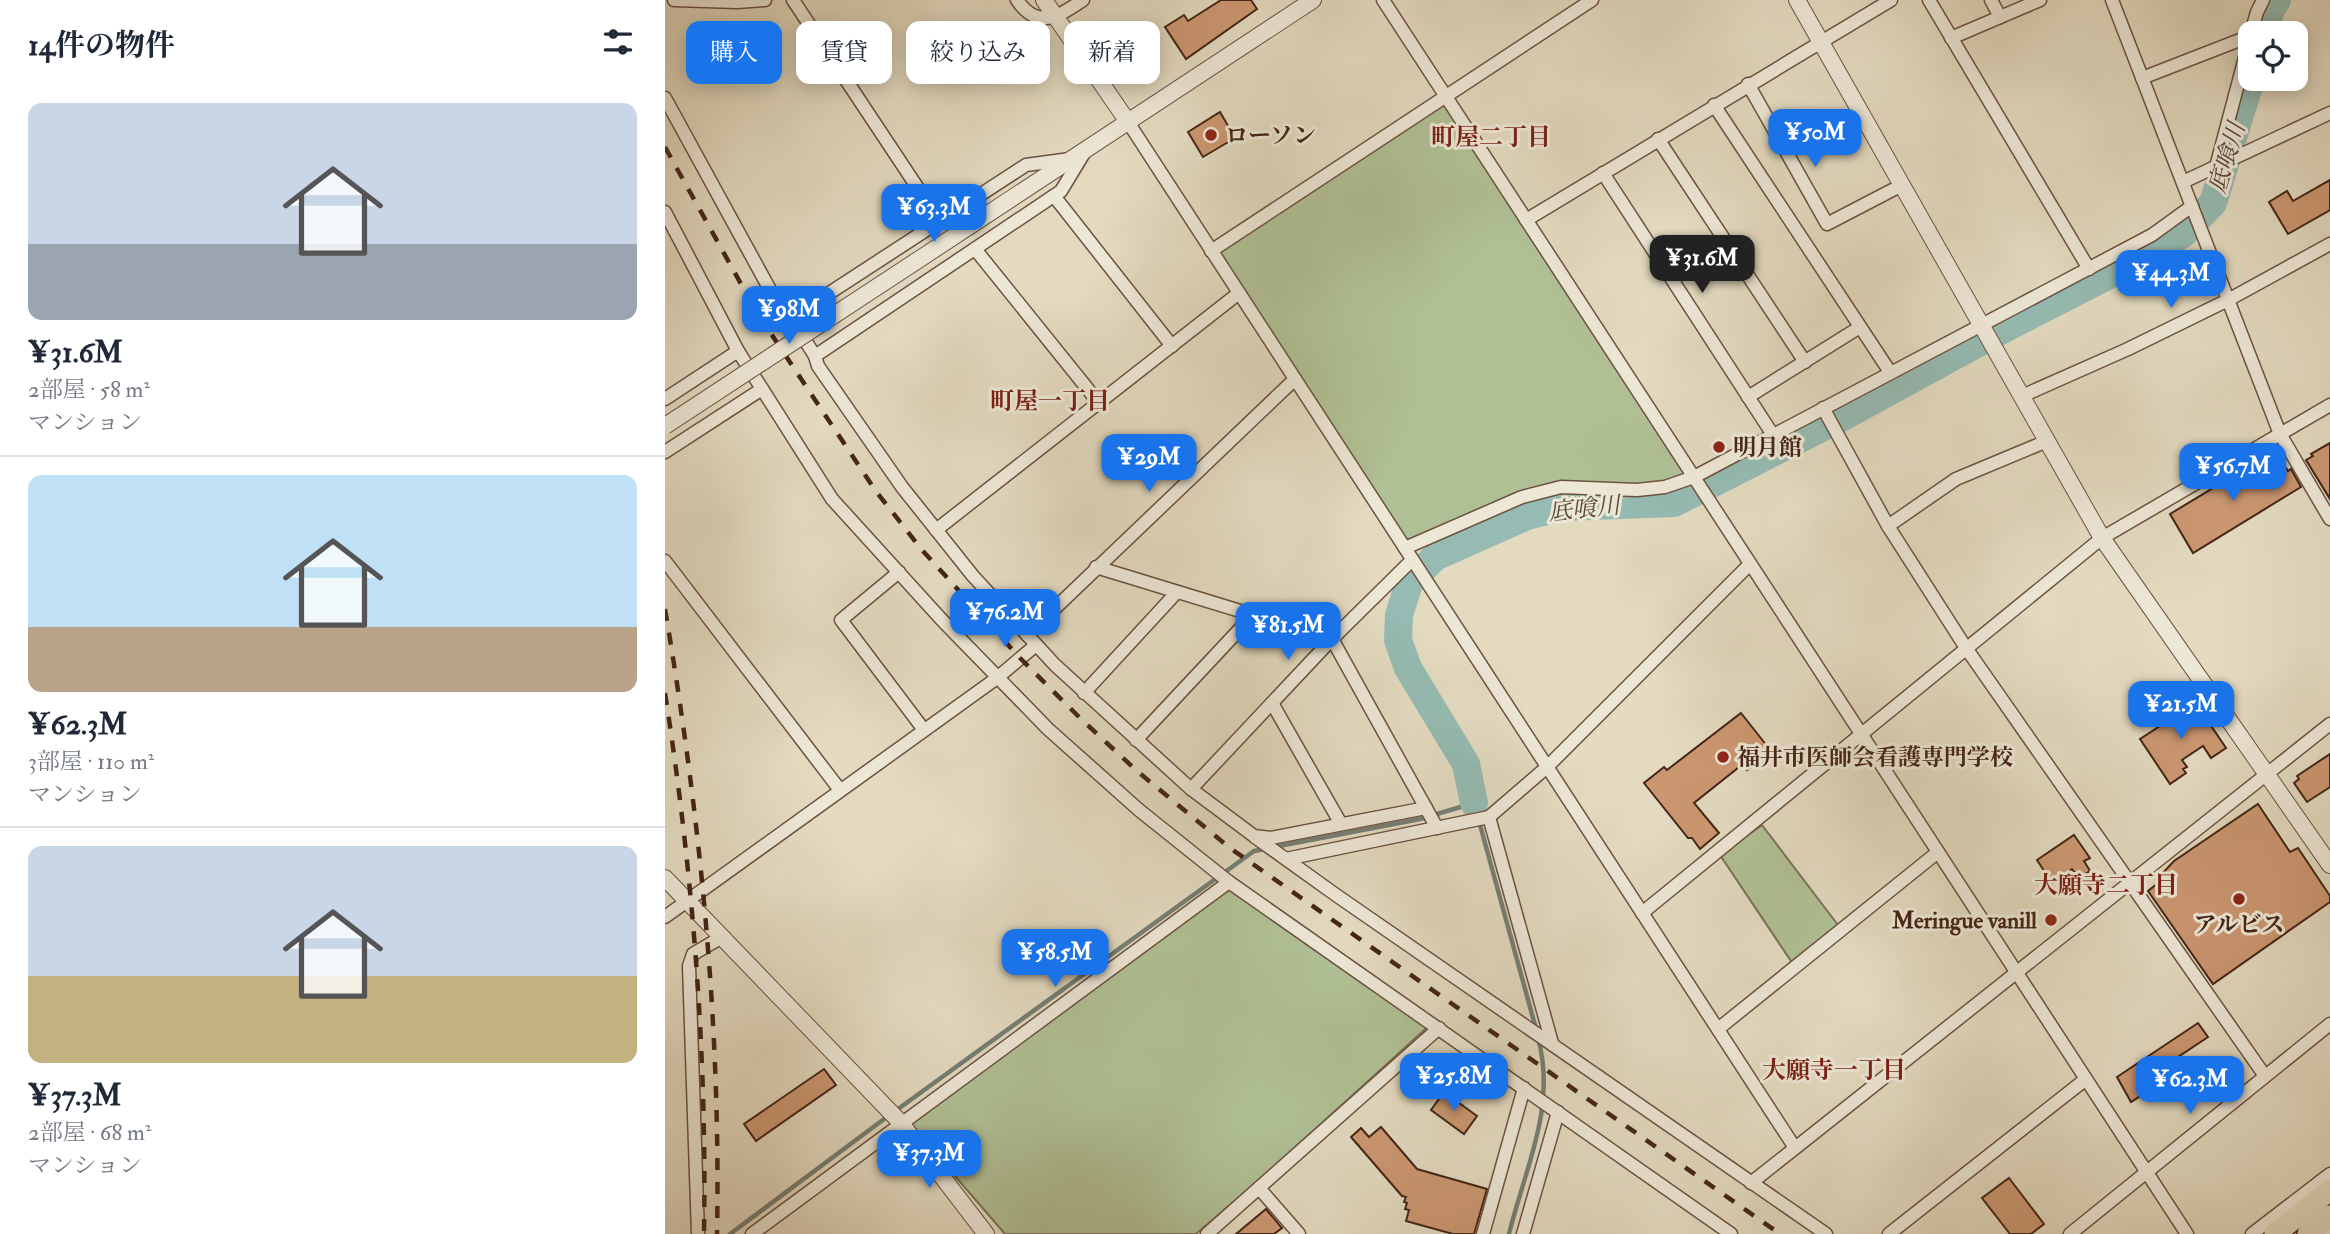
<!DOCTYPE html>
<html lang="ja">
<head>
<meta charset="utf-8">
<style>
	:root { --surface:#fff; --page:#f6f6f7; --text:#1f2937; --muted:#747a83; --line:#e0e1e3; --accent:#1a73e8 }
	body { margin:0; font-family:"IM FELL Double Pica","Noto Serif JP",serif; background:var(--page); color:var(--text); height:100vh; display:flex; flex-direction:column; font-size:26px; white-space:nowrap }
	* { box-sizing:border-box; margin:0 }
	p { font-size:23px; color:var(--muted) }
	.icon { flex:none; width:38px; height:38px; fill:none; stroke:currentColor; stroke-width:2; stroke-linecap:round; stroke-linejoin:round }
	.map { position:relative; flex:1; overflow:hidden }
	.side { display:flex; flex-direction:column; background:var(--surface); width:665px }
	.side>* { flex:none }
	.banner { position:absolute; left:21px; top:21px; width:665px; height:63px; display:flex; gap:14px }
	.buttons { position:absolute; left:1573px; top:21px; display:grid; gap:14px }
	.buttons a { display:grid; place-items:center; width:70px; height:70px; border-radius:14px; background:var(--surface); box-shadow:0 4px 18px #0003; font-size:35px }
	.price { position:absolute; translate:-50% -60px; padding:0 16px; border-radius:14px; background:var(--accent); color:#fff; font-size:23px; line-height:46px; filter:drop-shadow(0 2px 4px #0008) }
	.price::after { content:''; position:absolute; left:50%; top:42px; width:21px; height:16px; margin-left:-10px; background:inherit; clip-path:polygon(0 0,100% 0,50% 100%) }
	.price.selected { background:#222; color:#fff }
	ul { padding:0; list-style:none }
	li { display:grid; align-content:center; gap:14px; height:371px; padding:0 28px }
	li+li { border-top:2px solid var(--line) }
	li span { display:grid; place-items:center; height:217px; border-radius:14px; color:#555 }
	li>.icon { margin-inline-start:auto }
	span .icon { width:126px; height:126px; fill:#fffc; stroke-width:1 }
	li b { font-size:30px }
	h2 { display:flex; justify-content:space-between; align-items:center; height:84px; padding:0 28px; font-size:30px }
	.pill { padding:0 24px; border-radius:14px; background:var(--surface); box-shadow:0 4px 18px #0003; font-size:24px; line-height:63px }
	.pill.selected { background:var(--accent); color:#fff }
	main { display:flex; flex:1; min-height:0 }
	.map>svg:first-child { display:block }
	.green { fill:#b0c095; stroke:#7a7256; stroke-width:2 }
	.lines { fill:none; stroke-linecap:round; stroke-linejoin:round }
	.stream { stroke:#757f74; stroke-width:4.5 }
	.river { stroke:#95bbb2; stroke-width:28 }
	.building { fill:#cb9771; stroke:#442516; stroke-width:2 }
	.minor-casing { stroke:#6c5240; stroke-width:15 }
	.tertiary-casing { stroke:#6c5240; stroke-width:18 }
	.trunk-casing { stroke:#442516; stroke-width:24 }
	.minor { stroke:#ede7d6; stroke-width:12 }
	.tertiary { stroke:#ede7d6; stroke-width:16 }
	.trunk { stroke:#e3dac0; stroke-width:21 }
	.rail { stroke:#442516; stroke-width:4.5; stroke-dasharray:12 12; stroke-linecap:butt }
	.tertiary-bridge-casing { stroke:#6c5240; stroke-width:18; stroke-linecap:butt }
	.tertiary-bridge { stroke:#ede7d6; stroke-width:16 }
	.poi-dot { fill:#8f2418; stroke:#ede7d6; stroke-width:2.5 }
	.labels { text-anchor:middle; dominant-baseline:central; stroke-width:6; stroke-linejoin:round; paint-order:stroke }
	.poi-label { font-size:23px; font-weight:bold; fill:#442516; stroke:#ede7d6; text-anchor:start }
	.neighbourhood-label { font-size:24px; font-weight:bold; fill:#7a1f14; stroke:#ede7d6 }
	.water-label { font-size:24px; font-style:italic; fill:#584a3d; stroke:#ede7d6 }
</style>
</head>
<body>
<main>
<section class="side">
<h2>14件の物件<svg class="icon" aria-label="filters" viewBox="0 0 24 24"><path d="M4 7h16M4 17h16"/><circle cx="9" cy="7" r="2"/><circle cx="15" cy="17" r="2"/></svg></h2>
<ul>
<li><span style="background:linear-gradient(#c9d6e8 65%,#9aa5b1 0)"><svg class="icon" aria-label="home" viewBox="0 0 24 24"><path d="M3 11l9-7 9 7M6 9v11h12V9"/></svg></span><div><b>¥31.6M</b><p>2部屋 · 58 m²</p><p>マンション</p></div></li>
<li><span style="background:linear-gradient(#bfe0f5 70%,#b9a48a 0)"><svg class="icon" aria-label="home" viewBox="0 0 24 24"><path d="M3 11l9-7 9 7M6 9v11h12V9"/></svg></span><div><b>¥62.3M</b><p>3部屋 · 110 m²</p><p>マンション</p></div></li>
<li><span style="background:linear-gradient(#c9d6e8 60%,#c2b280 0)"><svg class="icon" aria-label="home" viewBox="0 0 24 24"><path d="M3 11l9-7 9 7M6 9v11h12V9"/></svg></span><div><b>¥37.3M</b><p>2部屋 · 68 m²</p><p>マンション</p></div></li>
</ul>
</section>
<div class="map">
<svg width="1665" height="1234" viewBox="0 0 1665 1234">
	<rect width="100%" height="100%" fill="#e3dac0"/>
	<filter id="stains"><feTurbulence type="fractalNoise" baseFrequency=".00286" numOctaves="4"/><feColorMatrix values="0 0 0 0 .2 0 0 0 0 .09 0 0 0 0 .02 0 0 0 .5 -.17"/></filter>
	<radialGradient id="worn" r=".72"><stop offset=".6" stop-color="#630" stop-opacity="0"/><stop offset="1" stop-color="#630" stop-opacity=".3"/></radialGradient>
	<!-- green -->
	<g class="green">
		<polygon points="780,95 1029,477 972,490 883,490 740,548 546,251"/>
		<polygon points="1097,825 1176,929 1130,967 1055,855"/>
		<polygon points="569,885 767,1023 594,1180 531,1234 340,1234 245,1124"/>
	</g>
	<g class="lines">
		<!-- stream -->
		<g class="stream">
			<polyline points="609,847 755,819 809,803 871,1029"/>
			<polyline points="65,1234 211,1125 589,851 600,849"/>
			<path d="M 844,1234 C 860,1168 892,1107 873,1038"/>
		</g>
		<!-- river -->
		<g class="river">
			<polyline points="1599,33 1606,10 1612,0"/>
			<polyline points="809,803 801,764 743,668 733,640 734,615 744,583 770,557 862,516 899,507 1009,503 1176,418 1337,330 1495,249 1519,233 1548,203 1586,79"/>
		</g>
	</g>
	<!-- building -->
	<g class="building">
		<polygon points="556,0 586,0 592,9 521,59 500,27 519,15 523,21"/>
		<polygon points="555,112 570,138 538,157 523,132"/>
		<polygon points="1665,180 1665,210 1623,234 1604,202 1622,191 1628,201"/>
		<polygon points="1665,443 1665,499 1641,460 1648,456 1646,454"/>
		<polygon points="1614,457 1623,471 1626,469 1636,487 1528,553 1505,514 1583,467 1587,474"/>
		<polygon points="1530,702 1561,748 1546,758 1538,746 1517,760 1522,767 1518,769 1521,773 1505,784 1475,739 1498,724 1495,719 1507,711 1510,715"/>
		<polygon points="1076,713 1106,751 1082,770 1078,764 1029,803 1054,833 1035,849 1027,838 1023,838 979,783 999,767 1002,770"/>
		<polygon points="1665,754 1665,787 1642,802 1629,783 1634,779 1632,776"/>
		<polygon points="1593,804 1625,852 1633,848 1665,896 1665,902 1548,984 1483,891 1493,883 1491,880 1509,861"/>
		<polygon points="1409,835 1425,858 1419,861 1425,871 1414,878 1407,869 1387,883 1372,860"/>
		<polygon points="1533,1023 1543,1037 1507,1061 1514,1071 1466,1102 1452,1077"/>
		<polygon points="159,1069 171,1085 91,1141 79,1124"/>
		<polygon points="779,1092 812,1116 799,1134 766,1110"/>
		<polygon points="716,1127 752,1169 822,1189 809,1234 788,1234 741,1221 744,1210 740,1209 742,1203 739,1202 741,1197 737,1196 686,1137 696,1128 704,1137"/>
		<polygon points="1344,1178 1379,1224 1366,1234 1345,1234 1317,1198"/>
		<polygon points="601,1209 617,1228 609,1234 571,1234"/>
	</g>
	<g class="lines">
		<defs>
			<g id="minor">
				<polyline points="9,0 72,2 100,0"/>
				<polyline points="128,0 274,220"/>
				<path d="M 352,0 C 373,31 394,16 418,0"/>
				<polyline points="718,0 1522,1234"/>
				<polyline points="1264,0 1424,269"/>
				<polyline points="1326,0 1335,17"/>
				<polyline points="1447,0 1615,434 1665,519"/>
				<polyline points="1586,33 1592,12 1598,0"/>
				<polyline points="1286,38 1375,0"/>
				<polyline points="1477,78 1585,36"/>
				<polyline points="1083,84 1162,224 1237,185"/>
				<polyline points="0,98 115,308 126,318 150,356"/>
				<polyline points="1049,105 1225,372"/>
				<polyline points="463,122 1130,1148"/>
				<polyline points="993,139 1140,362"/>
				<polyline points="419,153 396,191 150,356 153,366 237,487 308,576 390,665 526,789 589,836 606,838 761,808"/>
				<polyline points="1551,167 1586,35"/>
				<polyline points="938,173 1108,435"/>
				<polyline points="1518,182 1665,113"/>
				<polyline points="389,196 507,346"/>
				<polyline points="0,212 73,351 167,499 276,619 383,729 474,810 564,882 1066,1234"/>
				<polyline points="861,220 1226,0"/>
				<polyline points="310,249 434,403"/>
				<polyline points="546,251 927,0"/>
				<polyline points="126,318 361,165 405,159"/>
				<polyline points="1357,396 1463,349 1563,300 1665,244"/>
				<polyline points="1083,397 1195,327"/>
				<polyline points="0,399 73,351"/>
				<polyline points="1158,408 1223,526 1301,648 1600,1076"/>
				<polyline points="0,452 97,389"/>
				<polyline points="1223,526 1291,479 1382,441"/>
				<polyline points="271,530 574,293"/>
				<polyline points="740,548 857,497 896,487 972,490 1000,487 1029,477 1487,235 1527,206"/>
				<polyline points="0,561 175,790"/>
				<polyline points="431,567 667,639 772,828"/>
				<polyline points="234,572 176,620 259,730"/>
				<polyline points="362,635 630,379"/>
				<polyline points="419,693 512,592"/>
				<polyline points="607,703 676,824"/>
				<polyline points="471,740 588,615"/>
				<polyline points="526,789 667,639 747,560"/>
				<polyline points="824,817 887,1043"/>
				<polyline points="590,837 671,895 1161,1234"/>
				<polyline points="621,859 824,817 882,767 1085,564"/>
				<polyline points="977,913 1437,538 1665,405"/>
				<polyline points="0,917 332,678 371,645"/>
				<polyline points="1053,1029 1273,852"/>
				<polyline points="1086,1183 1665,724"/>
				<polyline points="594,1188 634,1234"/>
				<polyline points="33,1234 24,966 28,954 57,937"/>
				<polyline points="87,1234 564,882"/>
				<polyline points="542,1234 774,1028"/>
				<polyline points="818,1234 859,1088"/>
				<polyline points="858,1234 893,1112"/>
				<polyline points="1224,1234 1421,1079"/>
				<polyline points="1405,1234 1665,1024"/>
				<polyline points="1587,1234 1665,1174"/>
				<polyline points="1663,1234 1665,1233"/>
			</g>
			<g id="tertiary">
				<polyline points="379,0 463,122"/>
				<polyline points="1132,0 1437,538 1665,865"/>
				<polyline points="250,262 648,0"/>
				<polyline points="0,878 236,1123 321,1234"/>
			</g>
			<g id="trunk">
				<polyline points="1610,1234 1665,1190"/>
				<polyline points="1643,1234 1665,1216"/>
			</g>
		</defs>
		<!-- minor casing -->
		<use href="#minor" class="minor-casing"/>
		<!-- tertiary casing -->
		<use href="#tertiary" class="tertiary-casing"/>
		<!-- trunk casing -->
		<use href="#trunk" class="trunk-casing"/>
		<!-- minor -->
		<use href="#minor" class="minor"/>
		<!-- tertiary -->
		<use href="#tertiary" class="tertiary"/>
		<!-- trunk -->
		<use href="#trunk" class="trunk"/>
		<!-- rail -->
		<g class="rail">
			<polyline points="0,147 91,311 210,490 257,550 355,658 416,719 472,771 565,848 1115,1234"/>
			<path d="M 0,609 C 35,816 56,1024 52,1234"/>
			<path d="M 0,693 C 28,873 42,1053 39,1234"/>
		</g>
		<defs>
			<polyline id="tertiary-bridge" points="0,426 250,262"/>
		</defs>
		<!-- tertiary-bridge casing -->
		<use href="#tertiary-bridge" class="tertiary-bridge-casing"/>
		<!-- tertiary-bridge -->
		<use href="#tertiary-bridge" class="tertiary-bridge"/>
	</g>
	<!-- markers -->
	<g class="poi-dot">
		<circle cx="546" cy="135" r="7"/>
		<circle cx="1054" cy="447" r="7"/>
		<circle cx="1058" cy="757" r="7"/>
		<circle cx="1574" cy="899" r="7"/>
		<circle cx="1386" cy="920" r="7"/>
	</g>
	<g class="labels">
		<!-- poi labels -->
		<g class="poi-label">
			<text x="560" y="135">ローソン</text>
			<text x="1068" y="447">明月館</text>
			<text x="1072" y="757">福井市医師会看護専門学校</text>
			<text x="1372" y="920" text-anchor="end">Meringue vanill</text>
			<text x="1574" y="924" text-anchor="middle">アルビス</text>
		</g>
		<!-- neighbourhood labels -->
		<g class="neighbourhood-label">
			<text x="826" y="137">町屋二丁目</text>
			<text x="385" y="401">町屋一丁目</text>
			<text x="1441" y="885">大願寺二丁目</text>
			<text x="1169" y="1070">大願寺一丁目</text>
		</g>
		<!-- water labels -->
		<g class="water-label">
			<text transform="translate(1562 158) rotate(-73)">底喰川</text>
			<text transform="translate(919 509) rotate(-6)">底喰川</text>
		</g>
	</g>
	<rect width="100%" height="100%" filter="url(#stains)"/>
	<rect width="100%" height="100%" fill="url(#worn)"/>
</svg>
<div class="buttons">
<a><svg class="icon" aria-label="locate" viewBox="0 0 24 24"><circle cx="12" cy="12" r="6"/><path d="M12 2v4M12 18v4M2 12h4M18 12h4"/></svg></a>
</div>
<b class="price" style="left:1150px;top:169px">¥50M</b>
<b class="price" style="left:269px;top:244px">¥63.3M</b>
<b class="price selected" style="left:1037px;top:295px">¥31.6M</b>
<b class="price" style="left:1506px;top:310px">¥44.3M</b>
<b class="price" style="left:124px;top:346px">¥98M</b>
<b class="price" style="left:484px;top:494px">¥29M</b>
<b class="price" style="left:1568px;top:503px">¥56.7M</b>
<b class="price" style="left:340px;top:649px">¥76.2M</b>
<b class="price" style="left:623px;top:662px">¥81.5M</b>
<b class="price" style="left:1516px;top:741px">¥21.5M</b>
<b class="price" style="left:390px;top:989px">¥58.5M</b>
<b class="price" style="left:789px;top:1113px">¥25.8M</b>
<b class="price" style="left:1525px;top:1116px">¥62.3M</b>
<b class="price" style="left:264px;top:1190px">¥37.3M</b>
<div class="banner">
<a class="pill selected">購入</a>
<a class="pill">賃貸</a>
<a class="pill">絞り込み</a>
<a class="pill">新着</a>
</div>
</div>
</main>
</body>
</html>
